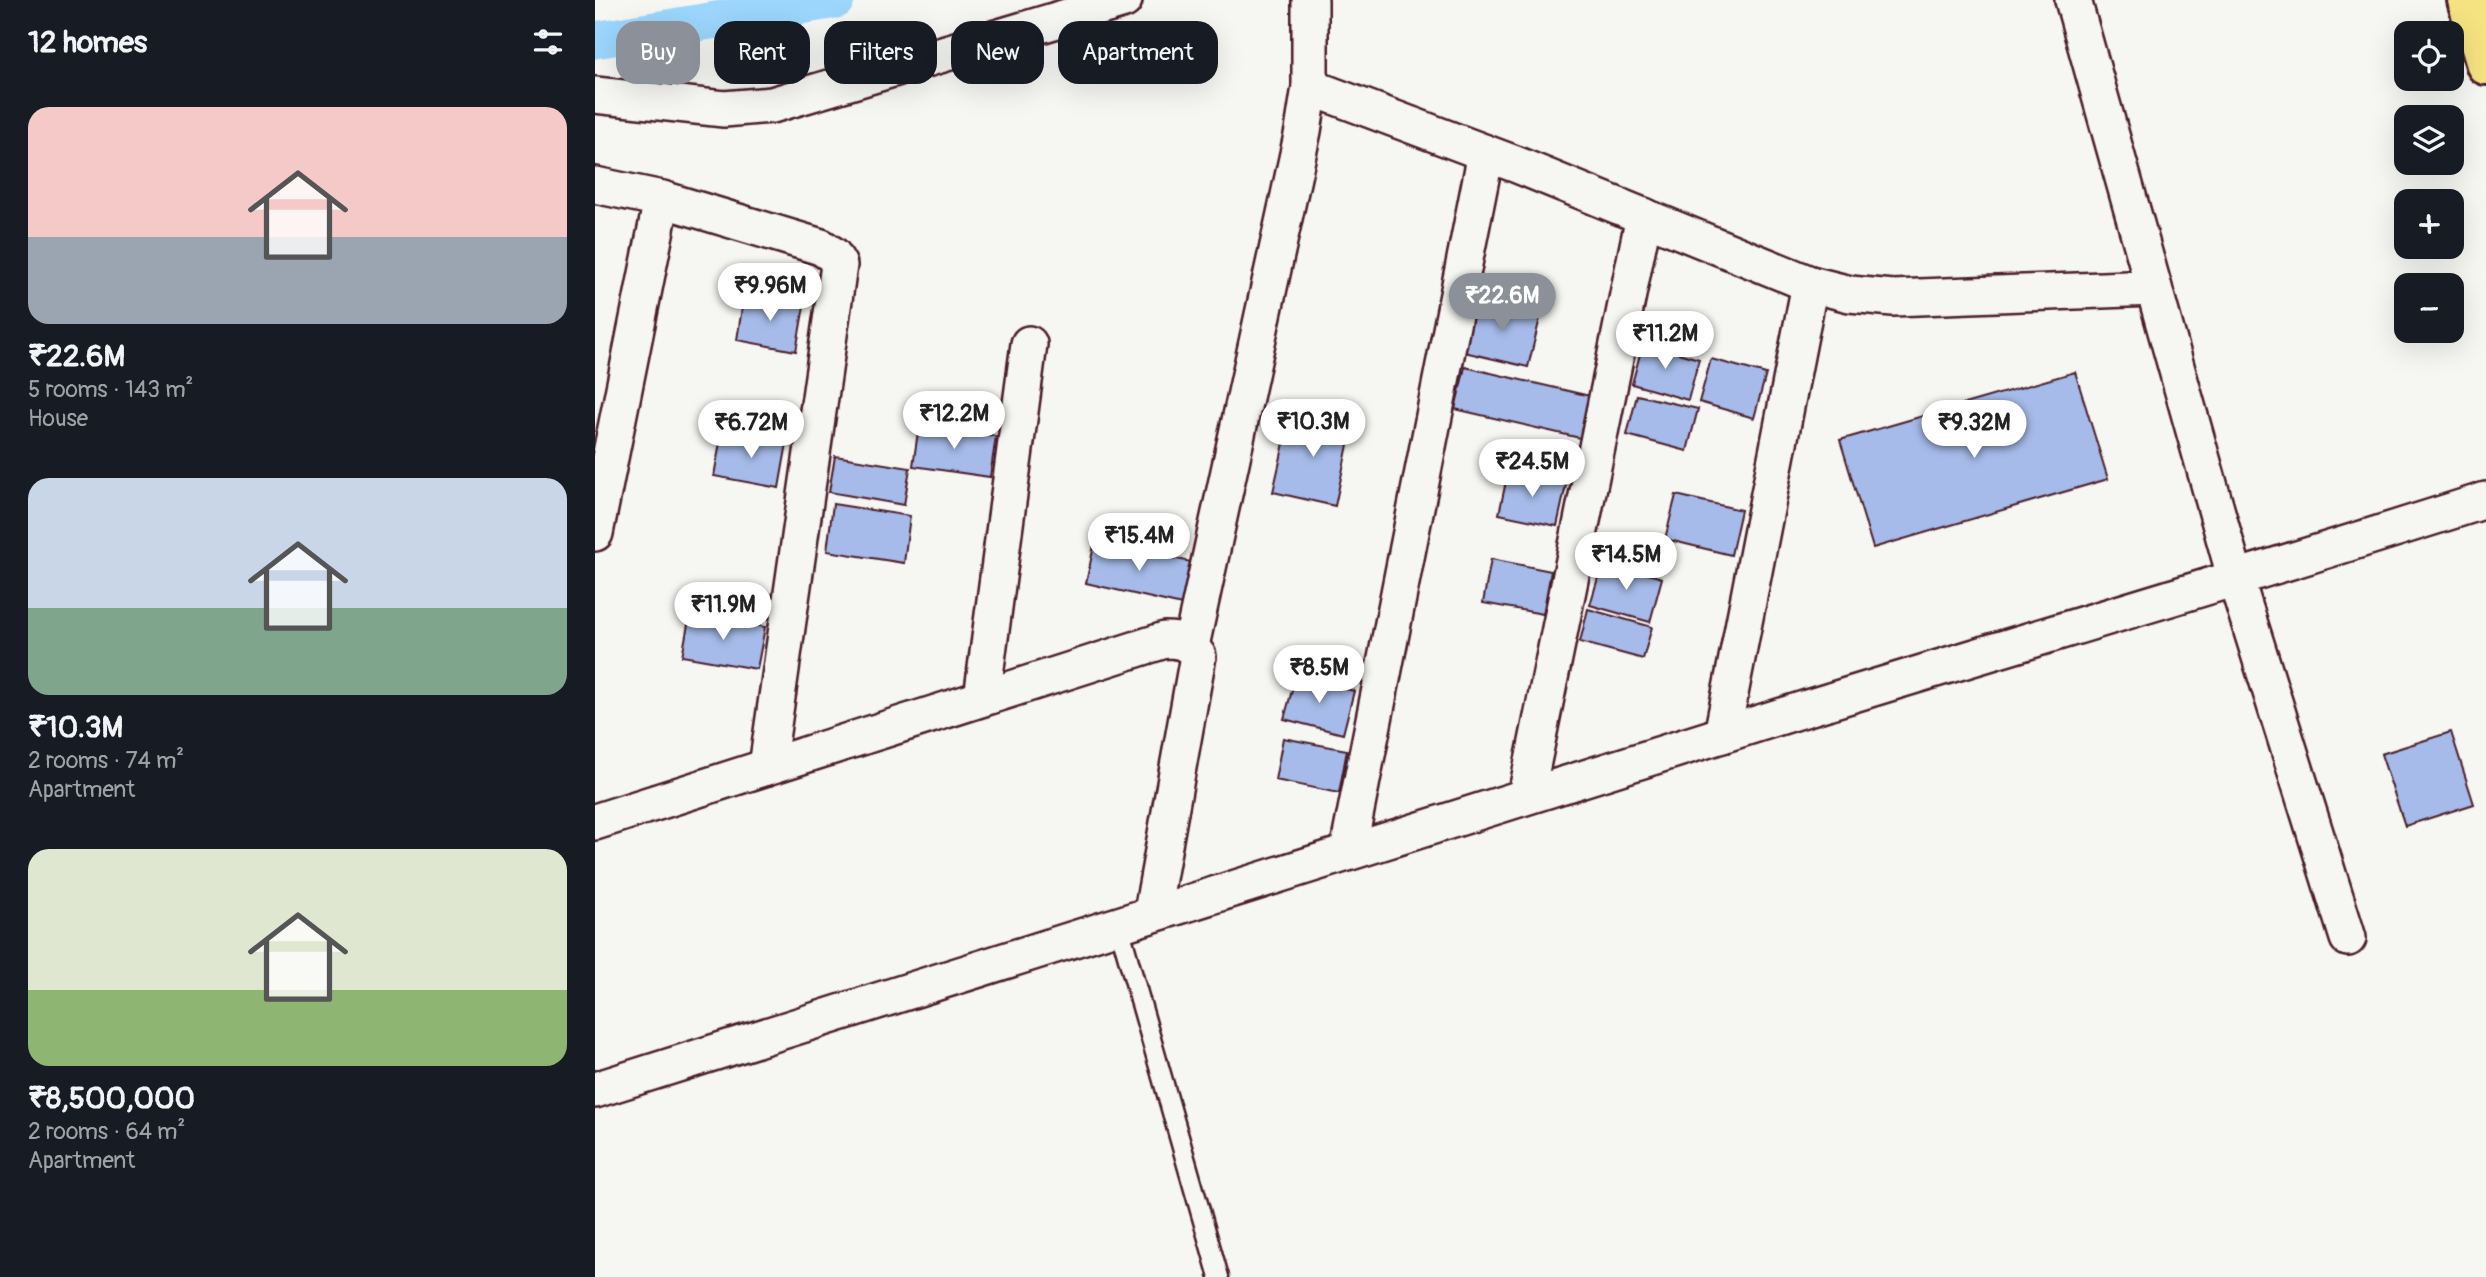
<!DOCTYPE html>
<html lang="en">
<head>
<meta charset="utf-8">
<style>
	:root { --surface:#171b24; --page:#20242c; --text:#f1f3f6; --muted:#9ea1a6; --accent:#8c9099 }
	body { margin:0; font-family:Pangolin,sans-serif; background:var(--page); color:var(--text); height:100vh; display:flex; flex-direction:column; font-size:26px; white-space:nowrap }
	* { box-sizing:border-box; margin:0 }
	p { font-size:23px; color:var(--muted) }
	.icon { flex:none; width:38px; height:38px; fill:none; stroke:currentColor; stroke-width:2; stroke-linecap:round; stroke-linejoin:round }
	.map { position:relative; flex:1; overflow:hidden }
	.panel { display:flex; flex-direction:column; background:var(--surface); width:595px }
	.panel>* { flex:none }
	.banner { position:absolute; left:21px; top:21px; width:665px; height:63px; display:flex; gap:14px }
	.fabs { position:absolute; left:1799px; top:21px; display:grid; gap:14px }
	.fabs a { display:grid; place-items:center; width:70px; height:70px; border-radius:14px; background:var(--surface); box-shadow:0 7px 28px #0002; font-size:35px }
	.price { position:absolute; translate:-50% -60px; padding:0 16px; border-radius:24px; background:#fff; color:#222; font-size:23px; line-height:46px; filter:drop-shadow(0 2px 4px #0008) }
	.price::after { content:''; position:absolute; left:50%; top:42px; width:21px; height:16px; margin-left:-10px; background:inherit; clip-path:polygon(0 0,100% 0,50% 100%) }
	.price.selected { background:var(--accent); color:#fff }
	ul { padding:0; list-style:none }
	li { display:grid; align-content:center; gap:14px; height:371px; padding:0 28px }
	li span { display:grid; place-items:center; height:217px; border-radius:21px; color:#555 }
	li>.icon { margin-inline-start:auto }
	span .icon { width:126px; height:126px; fill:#fffc; stroke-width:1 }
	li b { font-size:30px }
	h2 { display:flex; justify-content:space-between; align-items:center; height:84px; padding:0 28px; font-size:30px }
	.tag { padding:0 24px; border-radius:21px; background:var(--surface); box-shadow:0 7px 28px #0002; font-size:24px; line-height:63px }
	.tag.selected { background:var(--accent); color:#fff }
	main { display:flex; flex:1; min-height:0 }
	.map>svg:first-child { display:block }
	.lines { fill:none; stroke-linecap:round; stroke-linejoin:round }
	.canal { stroke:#9cd6fc; stroke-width:37 }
	.building { fill:#a6bbe9; stroke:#4a1f2b; stroke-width:2 }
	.service-casing { stroke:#4a1f2b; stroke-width:23 }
	.minor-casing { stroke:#4a1f2b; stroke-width:40 }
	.primary-casing { stroke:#4a1f2b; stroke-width:44 }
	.service { stroke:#f6f6f2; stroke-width:18 }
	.minor { stroke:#f6f6f2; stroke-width:35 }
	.primary { stroke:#f5e382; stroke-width:38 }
</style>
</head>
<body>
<main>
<section class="panel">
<h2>12 homes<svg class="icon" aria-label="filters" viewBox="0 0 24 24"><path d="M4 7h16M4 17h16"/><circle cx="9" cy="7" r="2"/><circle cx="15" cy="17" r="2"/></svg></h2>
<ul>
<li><span style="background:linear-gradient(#f6c9c9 60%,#9aa5b1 0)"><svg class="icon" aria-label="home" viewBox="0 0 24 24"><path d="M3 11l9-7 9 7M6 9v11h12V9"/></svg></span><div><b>₹22.6M</b><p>5 rooms · 143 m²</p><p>House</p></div></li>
<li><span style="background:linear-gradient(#c9d6e8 60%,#7fa58c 0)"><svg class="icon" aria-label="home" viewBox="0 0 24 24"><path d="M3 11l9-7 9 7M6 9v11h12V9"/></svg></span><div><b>₹10.3M</b><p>2 rooms · 74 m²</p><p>Apartment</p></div></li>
<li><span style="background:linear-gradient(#dfe7d0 65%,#8fb573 0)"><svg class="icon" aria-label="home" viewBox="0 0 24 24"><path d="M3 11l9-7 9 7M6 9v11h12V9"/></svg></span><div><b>₹8,500,000</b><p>2 rooms · 64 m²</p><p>Apartment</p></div></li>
</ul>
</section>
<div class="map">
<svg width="1891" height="1277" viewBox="0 0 1891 1277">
	<rect width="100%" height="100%" fill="#f6f6f2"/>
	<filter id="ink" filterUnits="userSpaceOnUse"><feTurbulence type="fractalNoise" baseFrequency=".0143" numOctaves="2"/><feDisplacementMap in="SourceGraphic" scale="14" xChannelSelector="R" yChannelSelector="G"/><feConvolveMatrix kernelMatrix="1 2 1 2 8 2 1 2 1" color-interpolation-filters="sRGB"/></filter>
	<g filter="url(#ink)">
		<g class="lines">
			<!-- canal -->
			<polyline class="canal" points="0,40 241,0"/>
		</g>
		<!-- building -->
		<g class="building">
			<polygon points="149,295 209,306 201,351 142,340"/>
			<polygon points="881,299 946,314 933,367 869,352"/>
			<polygon points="1048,343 1104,359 1093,400 1037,384"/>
			<polygon points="1116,359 1171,374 1159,418 1104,402"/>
			<polygon points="870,367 995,396 985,438 860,409"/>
			<polygon points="1480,372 1513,479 1278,548 1245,440"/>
			<polygon points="1042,395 1103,409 1092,451 1032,435"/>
			<polygon points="696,412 757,426 740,506 678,492"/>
			<polygon points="324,425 401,436 395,477 318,466"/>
			<polygon points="127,431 192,443 184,488 119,476"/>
			<polygon points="240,456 315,468 309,505 234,492"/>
			<polygon points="913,472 971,485 962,526 904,514"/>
			<polygon points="1081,495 1146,510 1136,555 1070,539"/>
			<polygon points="238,504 315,516 309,563 232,551"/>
			<polygon points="500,541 596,562 587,605 491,583"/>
			<polygon points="896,559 956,571 948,614 888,603"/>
			<polygon points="1008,561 1067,578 1055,622 995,605"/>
			<polygon points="993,609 1057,627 1048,659 985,642"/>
			<polygon points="95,614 170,627 162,669 87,656"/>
			<polygon points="701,676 759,691 748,734 689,719"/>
			<polygon points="1856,732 1879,804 1810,826 1786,754"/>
			<polygon points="688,738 752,750 744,793 680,780"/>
		</g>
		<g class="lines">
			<defs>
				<polyline id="service" points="523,923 624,1277"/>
				<g id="minor">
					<polyline points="1478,0 1641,580 1753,938"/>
					<polyline points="715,87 920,164 1215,284 1255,294 1298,298 1559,288"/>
					<polyline points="0,95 129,109 177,105 529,0"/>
					<polyline points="0,185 67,199 226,247 238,255 244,265 172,767"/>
					<polyline points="0,533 67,199"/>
					<polyline points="596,646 708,131 715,87 715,0"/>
					<polyline points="387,698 434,344"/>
					<polyline points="1127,735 1215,284"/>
					<polyline points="931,796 1049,216"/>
					<path d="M 0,822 L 570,640 C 585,640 594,642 603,656 L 557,912"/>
					<polyline points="753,851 891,153"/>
					<path d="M 0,1090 C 401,961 803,835 1206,710 C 1434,640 1663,573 1891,500"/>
				</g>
				<polyline id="primary" points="1872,0 1891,65"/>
			</defs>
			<!-- service casing -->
			<use href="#service" class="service-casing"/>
			<!-- minor casing -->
			<use href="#minor" class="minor-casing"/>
			<!-- primary casing -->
			<use href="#primary" class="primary-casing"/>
			<!-- service -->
			<use href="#service" class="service"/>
			<!-- minor -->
			<use href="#minor" class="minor"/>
			<!-- primary -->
			<use href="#primary" class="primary"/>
		</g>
	</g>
</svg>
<div class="fabs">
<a><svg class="icon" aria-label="locate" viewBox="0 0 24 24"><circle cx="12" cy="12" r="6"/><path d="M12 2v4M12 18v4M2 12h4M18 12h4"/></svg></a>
<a><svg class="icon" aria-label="layers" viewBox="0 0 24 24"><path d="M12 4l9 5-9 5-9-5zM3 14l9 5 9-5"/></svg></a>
<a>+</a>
<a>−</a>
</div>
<b class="price" style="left:175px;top:323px">₹9.96M</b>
<b class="price selected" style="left:907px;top:333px">₹22.6M</b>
<b class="price" style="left:1070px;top:371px">₹11.2M</b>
<b class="price" style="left:359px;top:451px">₹12.2M</b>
<b class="price" style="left:718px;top:459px">₹10.3M</b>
<b class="price" style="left:156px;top:460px">₹6.72M</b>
<b class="price" style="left:1379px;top:460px">₹9.32M</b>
<b class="price" style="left:937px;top:499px">₹24.5M</b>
<b class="price" style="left:544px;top:573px">₹15.4M</b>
<b class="price" style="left:1031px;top:592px">₹14.5M</b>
<b class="price" style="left:128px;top:642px">₹11.9M</b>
<b class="price" style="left:724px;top:705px">₹8.5M</b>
<div class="banner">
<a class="tag selected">Buy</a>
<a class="tag">Rent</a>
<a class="tag">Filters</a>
<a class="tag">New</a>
<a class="tag">Apartment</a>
</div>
</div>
</main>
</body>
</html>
